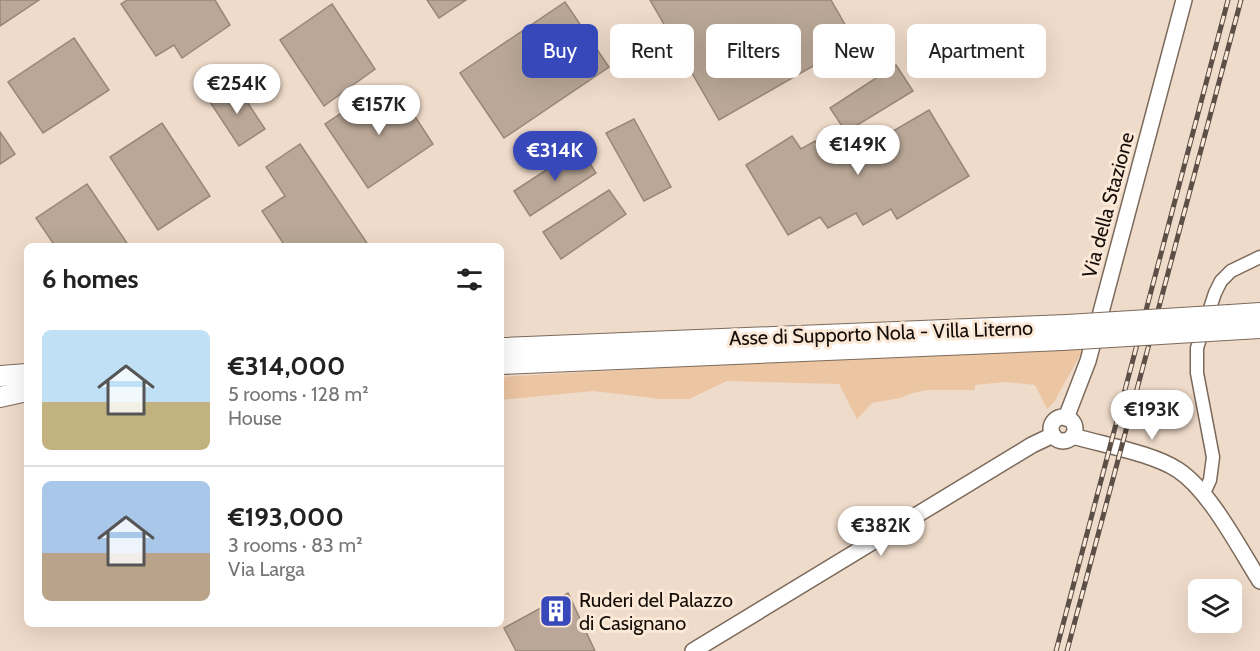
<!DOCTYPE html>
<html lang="en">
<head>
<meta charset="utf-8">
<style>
	:root { --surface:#fff; --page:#f2f2f2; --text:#222; --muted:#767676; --line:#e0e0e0; --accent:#3748bb }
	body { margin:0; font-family:Cabin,sans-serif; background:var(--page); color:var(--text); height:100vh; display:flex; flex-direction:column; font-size:22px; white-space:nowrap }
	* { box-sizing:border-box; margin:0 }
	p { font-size:20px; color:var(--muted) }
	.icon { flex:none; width:33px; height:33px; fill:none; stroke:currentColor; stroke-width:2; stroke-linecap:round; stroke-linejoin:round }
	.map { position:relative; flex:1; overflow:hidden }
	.side { position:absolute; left:24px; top:243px; width:480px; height:384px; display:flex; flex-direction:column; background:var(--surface); border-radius:9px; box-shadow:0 6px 24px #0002 }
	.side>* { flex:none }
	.guide { position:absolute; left:522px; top:24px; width:570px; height:54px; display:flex; gap:12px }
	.controls { position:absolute; left:1188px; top:579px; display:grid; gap:12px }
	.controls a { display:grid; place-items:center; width:54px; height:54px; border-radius:9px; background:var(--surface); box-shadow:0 6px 24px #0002; font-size:30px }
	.price { position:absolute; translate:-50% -51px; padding:0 14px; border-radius:21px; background:#fff; color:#222; font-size:20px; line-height:39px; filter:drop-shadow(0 2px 3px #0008) }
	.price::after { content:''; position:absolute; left:50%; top:36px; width:18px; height:14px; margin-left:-9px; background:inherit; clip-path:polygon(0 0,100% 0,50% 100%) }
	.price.active { background:var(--accent); color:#fff }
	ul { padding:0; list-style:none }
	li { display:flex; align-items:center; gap:18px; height:150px; padding:0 18px }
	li+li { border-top:2px solid var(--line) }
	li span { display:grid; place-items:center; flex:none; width:168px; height:120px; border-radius:9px; color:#555 }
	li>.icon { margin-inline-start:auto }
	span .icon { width:72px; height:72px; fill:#fffc; stroke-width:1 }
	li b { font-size:26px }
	h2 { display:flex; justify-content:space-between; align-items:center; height:72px; padding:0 18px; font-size:26px }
	.tag { padding:0 21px; border-radius:9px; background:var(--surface); box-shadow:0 6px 24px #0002; font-size:21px; line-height:54px }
	.tag.active { background:var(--accent); color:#fff }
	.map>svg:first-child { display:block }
	.green { fill:#ecc5a3 }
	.building { fill:#baa797; stroke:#988677; stroke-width:1.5 }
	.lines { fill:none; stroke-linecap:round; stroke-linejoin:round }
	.minor-casing { stroke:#7b6a5b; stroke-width:15 }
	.tertiary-casing { stroke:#7b6a5b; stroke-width:18 }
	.trunk-casing { stroke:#7b6a5b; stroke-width:22 }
	.minor { stroke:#fff; stroke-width:12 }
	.tertiary { stroke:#fff; stroke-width:15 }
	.trunk { stroke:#fff; stroke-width:20 }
	.rail-casing { stroke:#5b4f47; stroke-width:5 }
	.rail { stroke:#fce8d7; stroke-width:3; stroke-dasharray:9; stroke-linecap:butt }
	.trunk-bridge-casing { stroke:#7b6a5b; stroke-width:22; stroke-linecap:butt }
	.trunk-bridge { stroke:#fff; stroke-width:20 }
	.labels { text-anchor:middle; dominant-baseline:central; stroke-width:6; stroke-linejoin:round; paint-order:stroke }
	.street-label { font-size:20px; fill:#140d08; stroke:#fce8d7 }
	.poi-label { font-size:20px; fill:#140d08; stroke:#fce8d7; text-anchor:start }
</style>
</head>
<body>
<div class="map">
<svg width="1260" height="651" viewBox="0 0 1260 651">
	<rect width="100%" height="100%" fill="#efdbca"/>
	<!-- green -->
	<polygon class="green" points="1005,348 1083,350 1054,402 1047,409 1035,385 1005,382 975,385 975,390 927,390 913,393 900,398 872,403 857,419 839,384 727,381 689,399 661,399 593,391 501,400 501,377"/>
	<!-- building -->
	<g class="building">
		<polygon points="0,0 39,0 0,26"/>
		<polygon points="127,0 215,0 230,25 182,58 174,45 156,56 121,4"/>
		<polygon points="427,0 466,0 439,18"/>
		<polygon points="650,0 831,0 855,42 719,120"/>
		<polygon points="565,2 609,67 504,138 460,73"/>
		<polygon points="332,4 375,69 324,106 280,40"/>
		<polygon points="74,38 109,90 43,133 8,82"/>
		<polygon points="896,65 913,91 846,132 830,108"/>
		<polygon points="236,85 265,129 239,146 210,102"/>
		<polygon points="373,92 381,104 399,92 433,144 368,188 325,124"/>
		<polygon points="929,110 969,176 897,219 891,209 863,225 856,213 828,228 820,217 788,235 746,165 792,136 801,149 815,141 823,154 841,145 849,157"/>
		<polygon points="634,119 671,187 644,201 606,133"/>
		<polygon points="162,123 210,196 158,230 110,157"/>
		<polygon points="0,132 15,154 0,164"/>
		<polygon points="300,144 369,246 285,246 262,211 285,196 266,167"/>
		<polygon points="580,148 596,173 530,216 514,191"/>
		<polygon points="87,184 129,246 55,246 36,218"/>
		<polygon points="609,190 626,214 561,259 543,232"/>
		<polygon points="568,593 595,651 516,651 504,628"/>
	</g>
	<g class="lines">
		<defs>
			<polyline id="minor" points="1203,495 1210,480 1213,457 1197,373 1197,348 1215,293 1221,281 1231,271 1260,257"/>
			<g id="tertiary">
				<circle cx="1063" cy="429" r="12"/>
				<polyline points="1066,418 1088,361 1184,0"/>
				<path d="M 1073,436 C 1103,445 1152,453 1178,470 C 1210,491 1239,548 1260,581"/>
				<polyline points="693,651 1032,445 1053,435"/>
			</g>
			<g id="trunk">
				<polyline points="1230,315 1260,313"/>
				<polyline points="1226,330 1260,328"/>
				<polyline points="501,348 1067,325"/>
				<polyline points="501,364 1062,340"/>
				<polyline points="0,376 27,374"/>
				<polyline points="0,397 27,391"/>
			</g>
		</defs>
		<!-- minor casing -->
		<use href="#minor" class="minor-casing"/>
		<!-- tertiary casing -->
		<use href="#tertiary" class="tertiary-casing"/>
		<!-- trunk casing -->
		<use href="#trunk" class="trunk-casing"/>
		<!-- minor -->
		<use href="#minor" class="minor"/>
		<!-- tertiary -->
		<use href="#tertiary" class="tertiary"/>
		<!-- trunk -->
		<use href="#trunk" class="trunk"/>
		<defs>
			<g id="rail">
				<polyline points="1056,651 1228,0"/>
				<polyline points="1067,651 1241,0"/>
			</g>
		</defs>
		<!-- rail casing -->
		<use href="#rail" class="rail-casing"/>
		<!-- rail -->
		<use href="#rail" class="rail"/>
		<defs>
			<g id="trunk-bridge">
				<polyline points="1067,325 1230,315"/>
				<polyline points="1062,340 1226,330"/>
			</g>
		</defs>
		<!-- trunk-bridge casing -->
		<use href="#trunk-bridge" class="trunk-bridge-casing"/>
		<!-- trunk-bridge -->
		<use href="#trunk-bridge" class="trunk-bridge"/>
	</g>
	<!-- icons -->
	<defs>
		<symbol id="building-square" viewBox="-11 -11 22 22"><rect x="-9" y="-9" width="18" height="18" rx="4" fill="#3748bb" stroke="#fce8d7"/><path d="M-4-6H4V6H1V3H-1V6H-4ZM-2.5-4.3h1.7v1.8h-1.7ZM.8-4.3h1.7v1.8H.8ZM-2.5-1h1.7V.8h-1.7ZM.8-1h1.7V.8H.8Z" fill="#fff"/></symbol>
	</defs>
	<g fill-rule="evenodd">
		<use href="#building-square" x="537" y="592" width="38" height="38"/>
	</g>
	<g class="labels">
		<!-- street labels -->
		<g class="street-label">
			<text transform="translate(1108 205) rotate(-75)">Via della Stazione</text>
			<text transform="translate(881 333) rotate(-2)">Asse di Supporto Nola - Villa Literno</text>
		</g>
		<!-- poi labels -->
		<g class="poi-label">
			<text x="579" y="600">Ruderi del Palazzo<tspan x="579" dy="23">di Casignano</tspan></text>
		</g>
	</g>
</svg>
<div class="controls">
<a><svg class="icon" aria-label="layers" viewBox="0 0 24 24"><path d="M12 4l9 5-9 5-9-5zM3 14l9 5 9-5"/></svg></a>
</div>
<b class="price" style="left:237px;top:115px">€254K</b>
<b class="price" style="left:379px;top:136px">€157K</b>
<b class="price" style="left:858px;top:176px">€149K</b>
<b class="price active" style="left:555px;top:182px">€314K</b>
<b class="price" style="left:1152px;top:441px">€193K</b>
<b class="price" style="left:881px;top:557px">€382K</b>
<div class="guide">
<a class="tag active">Buy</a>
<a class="tag">Rent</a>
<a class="tag">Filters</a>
<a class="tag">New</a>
<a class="tag">Apartment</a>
</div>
<section class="side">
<h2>6 homes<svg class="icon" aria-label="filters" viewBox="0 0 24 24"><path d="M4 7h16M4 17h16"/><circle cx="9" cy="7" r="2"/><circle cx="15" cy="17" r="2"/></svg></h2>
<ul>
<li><span style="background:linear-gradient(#bfe0f5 60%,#c2b280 0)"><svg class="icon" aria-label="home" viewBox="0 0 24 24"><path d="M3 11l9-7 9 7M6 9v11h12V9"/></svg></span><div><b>€314,000</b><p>5 rooms · 128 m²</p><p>House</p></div></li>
<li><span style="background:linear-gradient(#a9c7e8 60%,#b9a48a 0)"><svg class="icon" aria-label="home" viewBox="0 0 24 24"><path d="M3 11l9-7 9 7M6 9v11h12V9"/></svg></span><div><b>€193,000</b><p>3 rooms · 83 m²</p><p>Via Larga</p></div></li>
</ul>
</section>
</div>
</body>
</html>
